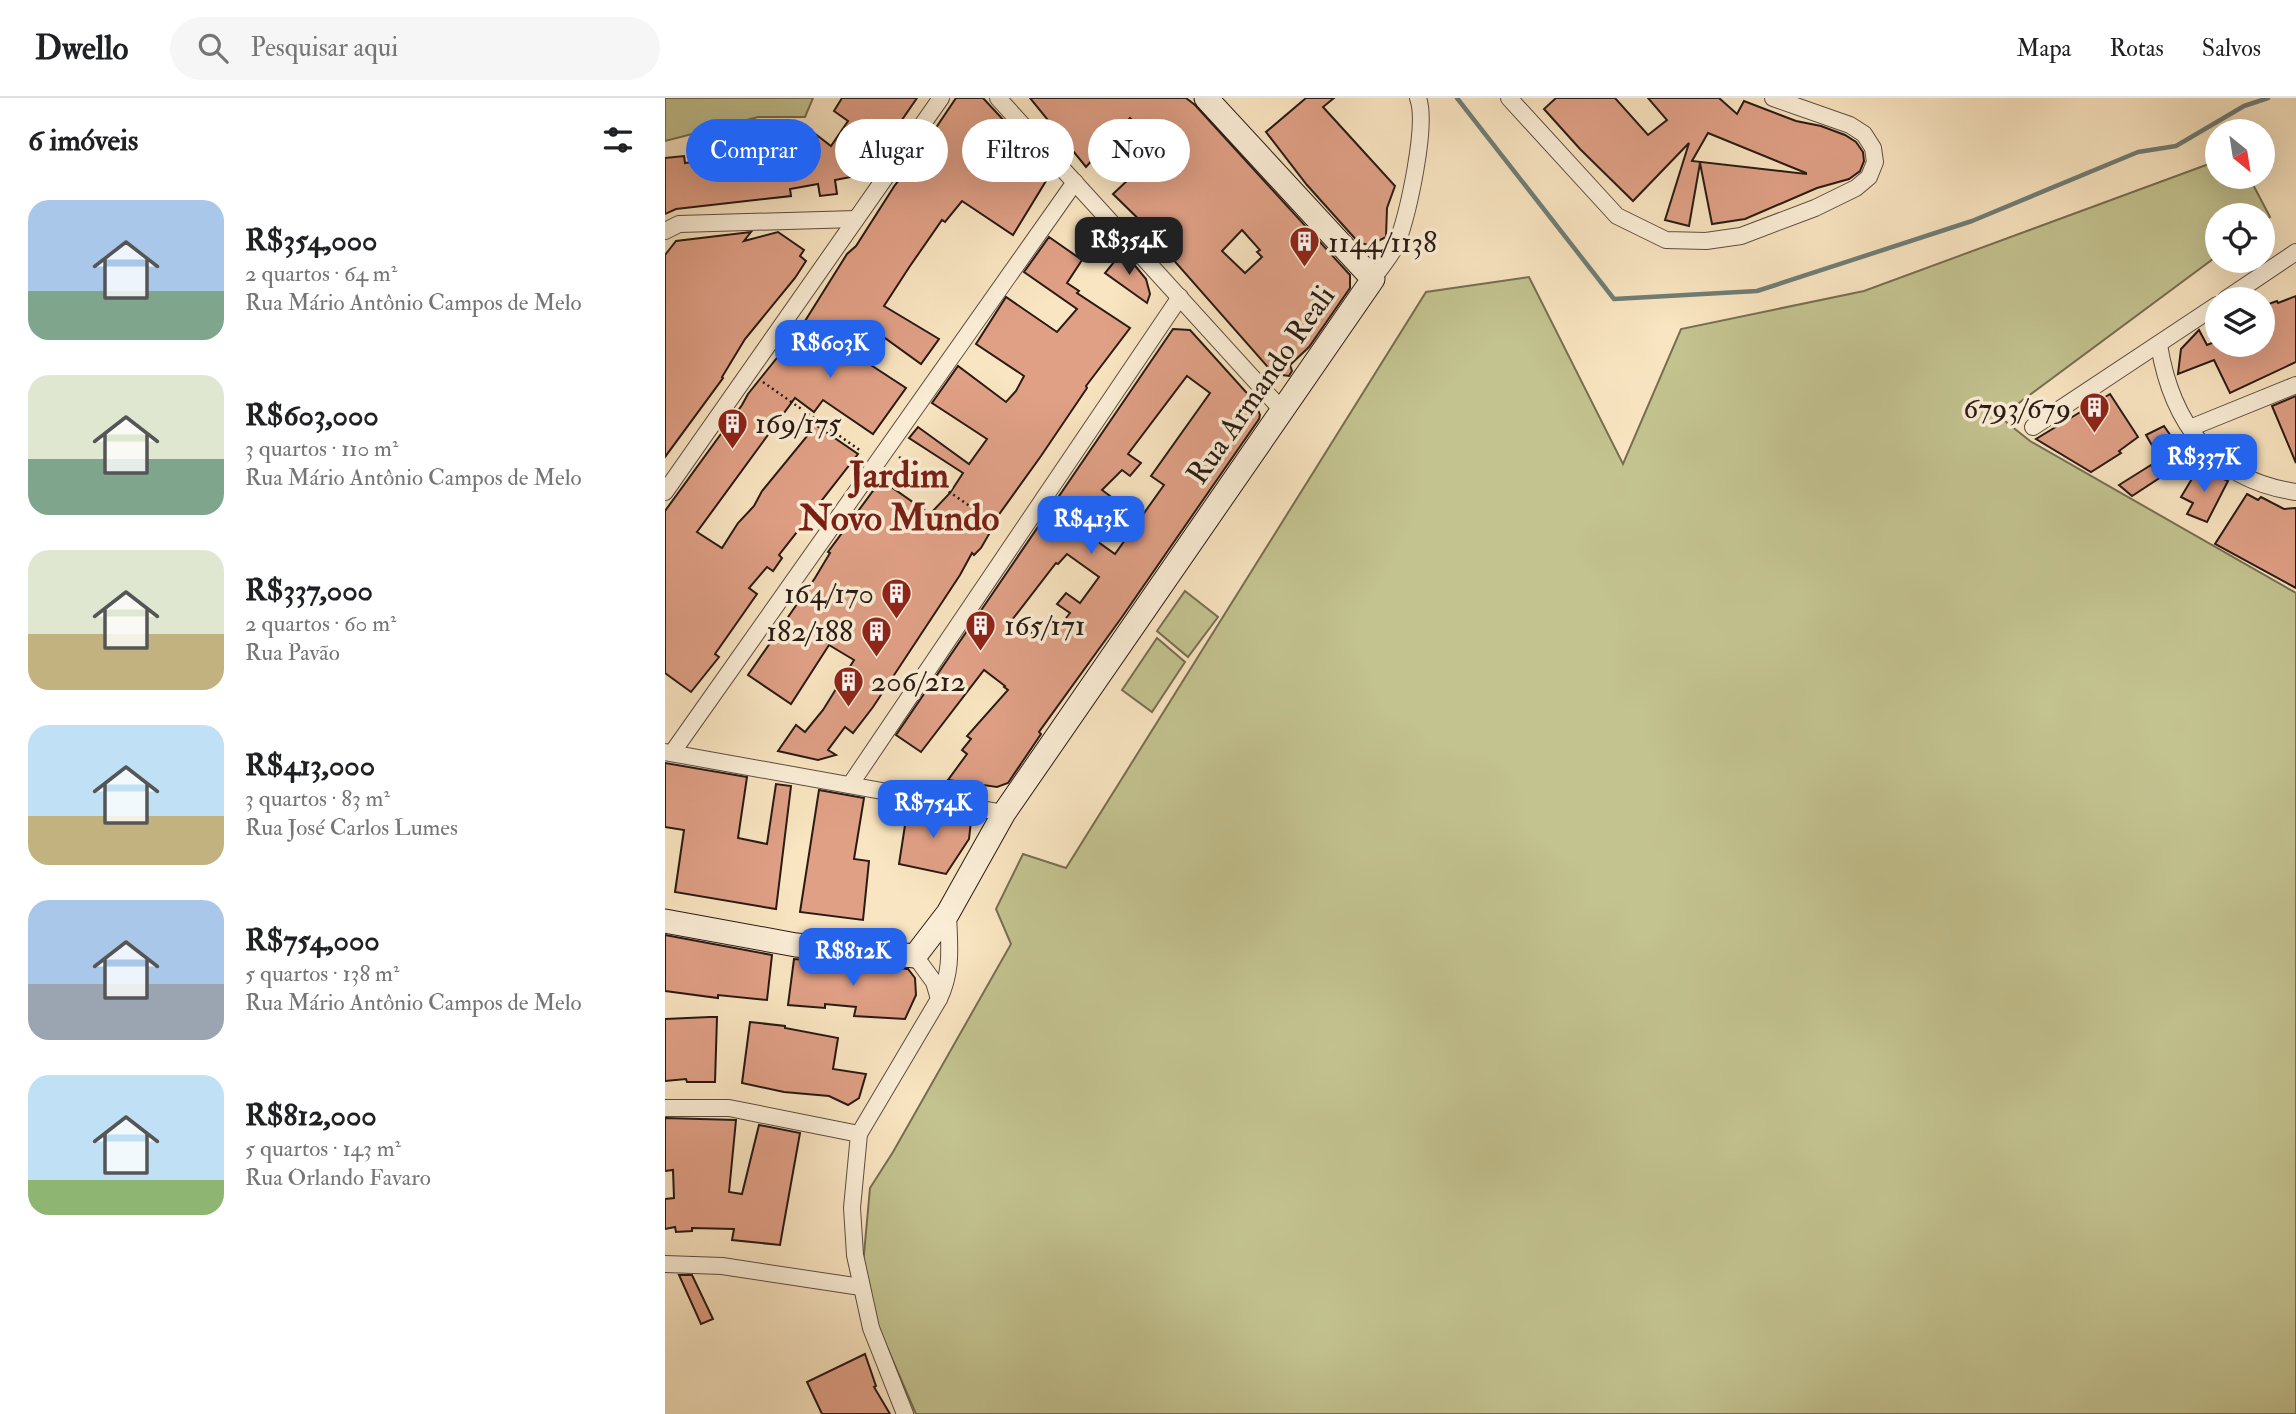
<!DOCTYPE html>
<html lang="pt">
<head>
<meta charset="utf-8">
<style>
	:root { --surface:#fff; --page:#f6f6f6; --text:#202124; --muted:#757577; --line:#e0e0e0; --accent:#2563eb }
	body { margin:0; font-family:"IM FELL Double Pica",serif; background:var(--page); color:var(--text); height:100vh; display:flex; flex-direction:column; font-size:26px; white-space:nowrap }
	* { box-sizing:border-box; margin:0 }
	p { font-size:23px; color:var(--muted) }
	.icon { flex:none; width:38px; height:38px; fill:none; stroke:currentColor; stroke-width:2; stroke-linecap:round; stroke-linejoin:round }
	.map { position:relative; flex:1; overflow:hidden }
	.details { display:flex; flex-direction:column; background:var(--surface); width:665px }
	.details>* { flex:none }
	.banner { position:absolute; left:21px; top:21px; width:665px; height:63px; display:flex; gap:14px }
	.needle { width:46px; rotate:150deg }
	.buttons { position:absolute; left:1540px; top:21px; display:grid; gap:14px }
	.buttons a { display:grid; place-items:center; width:70px; height:70px; border-radius:50%; background:var(--surface); box-shadow:0 7px 28px #0002; font-size:35px }
	.price { position:absolute; translate:-50% -60px; padding:0 16px; border-radius:14px; background:var(--accent); color:#fff; font-size:23px; line-height:46px; filter:drop-shadow(0 2px 4px #0008) }
	.price::after { content:''; position:absolute; left:50%; top:42px; width:21px; height:16px; margin-left:-10px; background:inherit; clip-path:polygon(0 0,100% 0,50% 100%) }
	.price.selected { background:#222; color:#fff }
	ul { padding:0; list-style:none }
	li { display:flex; align-items:center; gap:21px; height:175px; padding:0 28px }
	li span { display:grid; place-items:center; flex:none; width:196px; height:140px; border-radius:21px; color:#555 }
	li>.icon { margin-inline-start:auto }
	span .icon { width:84px; height:84px; fill:#fffc; stroke-width:1 }
	li b { font-size:30px }
	h2 { display:flex; justify-content:space-between; align-items:center; height:84px; padding:0 28px; font-size:30px }
	.tag { padding:0 24px; border-radius:32px; background:var(--surface); box-shadow:0 7px 28px #0002; font-size:24px; line-height:63px }
	.tag.selected { background:var(--accent); color:#fff }
	header { display:flex; align-items:center; gap:42px; box-sizing:border-box; height:98px; padding:0 35px; background:var(--surface); border-bottom:2px solid var(--line) }
	header strong { font-size:33px }
	nav { display:flex; gap:38px; margin-inline-start:auto; font-size:24px }
	.search { width:490px; height:63px; background:var(--page); display:flex; align-items:center; gap:18px; box-sizing:border-box; padding:0 24px; border-radius:38px; color:var(--muted); font-size:26px }
	main { display:flex; flex:1; min-height:0 }
	.map>svg:first-child { display:block }
	.green { fill:#c3c390; stroke:#766e52; stroke-width:2 }
	.lines { fill:none; stroke-linecap:round; stroke-linejoin:round }
	.stream { stroke:#6f7d76; stroke-width:4.5 }
	.building { fill:#e0a086; stroke:#291a15; stroke-width:2; fill-rule:evenodd }
	.street-casing { stroke:#5d4d40; stroke-width:18 }
	.secondary-casing { stroke:#291a15; stroke-width:25 }
	.path { stroke:#291a15; stroke-width:2.5; stroke-dasharray:2 3.5; stroke-linecap:butt }
	.street { stroke:#fbeed7; stroke-width:16 }
	.secondary { stroke:#fbeed7; stroke-width:23 }
	.labels { text-anchor:middle; dominant-baseline:central; stroke-width:7; stroke-linejoin:round; paint-order:stroke }
	.poi-label { font-size:30px; fill:#291a15; stroke:#fbeed7; text-anchor:start }
	.street-label { font-size:30px; fill:#291a15; stroke:#fbeed7 }
	.district-label { font-size:37px; font-weight:bold; fill:#7a1f14; stroke:#fbeed7 }
</style>
</head>
<body>
<header>
<strong>Dwello</strong>
<div class="search"><svg class="icon" aria-label="search" viewBox="0 0 24 24"><circle cx="10" cy="10" r="6"/><path d="M15 15l6 6"/></svg>Pesquisar aqui</div>
<nav><a>Mapa</a><a>Rotas</a><a>Salvos</a></nav>
</header>
<main>
<section class="details">
<h2>6 imóveis<svg class="icon" aria-label="filters" viewBox="0 0 24 24"><path d="M4 7h16M4 17h16"/><circle cx="9" cy="7" r="2"/><circle cx="15" cy="17" r="2"/></svg></h2>
<ul>
<li><span style="background:linear-gradient(#a9c7e8 65%,#7fa58c 0)"><svg class="icon" aria-label="home" viewBox="0 0 24 24"><path d="M3 11l9-7 9 7M6 9v11h12V9"/></svg></span><div><b>R$354,000</b><p>2 quartos · 64 m²</p><p>Rua Mário Antônio Campos de Melo</p></div></li>
<li><span style="background:linear-gradient(#dfe7d0 60%,#7fa58c 0)"><svg class="icon" aria-label="home" viewBox="0 0 24 24"><path d="M3 11l9-7 9 7M6 9v11h12V9"/></svg></span><div><b>R$603,000</b><p>3 quartos · 110 m²</p><p>Rua Mário Antônio Campos de Melo</p></div></li>
<li><span style="background:linear-gradient(#dfe7d0 60%,#c2b280 0)"><svg class="icon" aria-label="home" viewBox="0 0 24 24"><path d="M3 11l9-7 9 7M6 9v11h12V9"/></svg></span><div><b>R$337,000</b><p>2 quartos · 60 m²</p><p>Rua Pavão</p></div></li>
<li><span style="background:linear-gradient(#bfe0f5 65%,#c2b280 0)"><svg class="icon" aria-label="home" viewBox="0 0 24 24"><path d="M3 11l9-7 9 7M6 9v11h12V9"/></svg></span><div><b>R$413,000</b><p>3 quartos · 83 m²</p><p>Rua José Carlos Lumes</p></div></li>
<li><span style="background:linear-gradient(#a9c7e8 60%,#9aa5b1 0)"><svg class="icon" aria-label="home" viewBox="0 0 24 24"><path d="M3 11l9-7 9 7M6 9v11h12V9"/></svg></span><div><b>R$754,000</b><p>5 quartos · 138 m²</p><p>Rua Mário Antônio Campos de Melo</p></div></li>
<li><span style="background:linear-gradient(#bfe0f5 75%,#8fb573 0)"><svg class="icon" aria-label="home" viewBox="0 0 24 24"><path d="M3 11l9-7 9 7M6 9v11h12V9"/></svg></span><div><b>R$812,000</b><p>5 quartos · 143 m²</p><p>Rua Orlando Favaro</p></div></li>
</ul>
</section>
<div class="map">
<svg width="1631" height="1316" viewBox="0 0 1631 1316">
	<rect width="100%" height="100%" fill="#f9e5c1"/>
	<filter id="stains"><feTurbulence type="fractalNoise" baseFrequency=".00286" numOctaves="4"/><feColorMatrix values="0 0 0 0 .2 0 0 0 0 .09 0 0 0 0 .02 0 0 0 .5 -.17"/></filter>
	<radialGradient id="worn" r=".72"><stop offset=".6" stop-color="#630" stop-opacity="0"/><stop offset="1" stop-color="#630" stop-opacity=".3"/></radialGradient>
	<!-- green -->
	<g class="green">
		<polygon points="0,0 148,0 140,19 93,19 0,43"/>
		<polygon points="1552,63 1552,79 1584,79 1605,119 1598,124 1598,117 1552,117 1552,158 1335,319 1365,343 1631,495 1631,1316 251,1316 196,1189 205,1090 228,1054 346,846 331,811 358,756 401,770 761,194 864,179 958,366 1016,231 1199,193"/>
		<polygon points="520,493 553,519 523,559 492,533"/>
		<polygon points="492,540 520,564 487,614 457,592"/>
	</g>
	<g class="lines">
		<!-- stream -->
		<polyline class="stream" points="792,0 949,201 1092,193 1307,123 1473,54 1511,48 1579,8 1603,0"/>
	</g>
	<!-- building -->
	<g class="building">
		<polygon points="177,0 252,0 210,61 186,43 191,78 170,82 172,96 155,98 153,86 125,91 126,98 11,111 0,116 0,60 19,58 20,65 62,59 59,40 73,37 73,35 87,33 88,36 116,31 116,33 149,35 166,48 183,23 169,13"/>
		<polygon points="291,0 318,0 382,69 384,78 348,137 297,103 280,124 277,122 245,168 219,208 274,241 256,266 206,230 189,256 241,290 208,336 158,302 149,314 130,300 32,434 57,450 73,425 89,408 97,393 143,337 149,326 193,356 114,457 117,460 108,473 102,469 84,490 92,496 50,556 54,559 26,594 0,575 0,413 77,307 83,296 135,231 182,156 191,148 230,87 239,76 252,52 264,40"/>
		<path d="M 365,0 L 521,0 L 530,7 L 685,177 L 685,190 L 644,249 L 625,267 L 627,273 L 624,278 L 609,276 L 491,142 L 493,140 L 448,96 L 499,48 L 476,23 L 472,27 L 465,20 L 421,69 ZM 577,132 L 595,152 L 592,154 L 597,159 L 580,175 L 557,153 Z"/>
		<polygon points="641,0 669,0 658,9 730,88 722,110 721,139 705,147 694,145 642,87 601,34"/>
		<path d="M 891,0 L 950,0 L 983,37 L 1002,22 L 983,0 L 1054,0 L 1072,16 L 1079,3 L 1131,23 L 1156,28 L 1180,37 L 1191,44 L 1198,54 L 1199,63 L 1195,73 L 1184,81 L 1152,90 L 1080,121 L 1047,126 L 1035,65 L 1024,128 L 1000,122 L 1024,45 L 968,103 L 915,51 L 879,11 ZM 1043,35 L 1141,75 L 1141,76 L 1027,63 Z"/>
		<polygon points="86,134 79,143 113,134 139,152 135,158 141,163 130,180 80,241 57,279 58,280 0,359 0,157 11,143"/>
		<polygon points="384,139 417,162 402,185 414,193 412,195 465,230 421,288 422,290 376,358 325,429 327,431 316,450 309,457 307,455 295,477 208,609 188,635 180,629 163,652 171,657 153,662 113,653 131,627 140,634 158,612 189,562 164,547 126,606 83,577 150,480 165,455 163,454 216,382 265,416 285,395 298,375 244,340 253,329 304,366 322,341 267,305 293,268 341,304 351,293 359,278 311,246 341,199 392,234 412,211 359,174"/>
		<polygon points="458,153 481,181 485,196 482,205 440,175"/>
		<polygon points="1631,198 1631,264 1565,295 1549,262 1513,276 1516,251 1534,232 1542,247 1552,243 1552,247 1598,247 1598,208 1612,203 1613,205"/>
		<path d="M 508,231 L 525,232 L 590,304 L 595,317 L 594,321 L 457,519 L 374,634 L 376,636 L 343,685 L 332,689 L 283,682 L 302,656 L 297,652 L 306,641 L 302,638 L 343,592 L 339,589 L 340,588 L 319,572 L 256,654 L 231,637 ZM 522,278 L 545,295 L 486,378 L 499,387 L 450,456 L 429,441 L 453,404 L 437,392 L 457,372 L 465,378 L 476,365 L 463,356 ZM 402,456 L 434,479 L 415,505 L 401,495 L 392,506 L 405,515 L 386,539 L 380,534 L 376,541 L 347,522 L 391,465 L 393,466 Z"/>
		<polygon points="1445,296 1473,339 1454,353 1456,355 1426,374 1371,341"/>
		<polygon points="1631,298 1631,365 1607,308"/>
		<polygon points="1499,328 1510,344 1492,356 1481,337"/>
		<polygon points="1486,367 1496,379 1467,398 1454,387"/>
		<polygon points="1534,369 1563,383 1542,424 1522,416 1528,405 1516,399"/>
		<polygon points="1582,396 1593,402 1596,399 1619,411 1631,410 1631,490 1550,446"/>
		<polygon points="0,665 82,679 73,740 102,746 111,686 126,688 111,811 10,794 19,732 0,729"/>
		<polygon points="154,692 199,700 189,761 204,763 198,822 135,814"/>
		<polygon points="243,708 300,719 306,723 304,741 281,776 234,766"/>
		<polygon points="0,837 107,857 102,902 53,897 53,900 0,893"/>
		<polygon points="129,861 243,871 250,880 251,897 240,921 189,918 191,909 160,906 160,910 123,907"/>
		<polygon points="45,919 52,919 50,984 22,984 21,981 0,983 0,921"/>
		<polygon points="85,924 120,928 120,930 173,940 168,971 201,976 194,1000 183,1007 164,998 119,994 77,985"/>
		<polygon points="0,1020 71,1022 64,1094 77,1096 94,1027 135,1035 115,1147 67,1142 69,1131 27,1130 27,1133 11,1134 10,1129 0,1131 0,1101 9,1100 8,1072 0,1073"/>
		<polygon points="14,1177 27,1177 48,1221 36,1226"/>
		<polygon points="200,1256 211,1288 209,1289 225,1316 157,1316 142,1284"/>
	</g>
	<g class="lines">
		<defs>
			<g id="street">
				<polyline points="333,0 617,312"/>
				<polyline points="844,0 952,118 1001,142 1041,143 1076,138 1150,110 1191,90 1204,79 1210,64 1208,50 1199,36 1185,27 1108,0"/>
				<polyline points="0,133 14,126 191,121"/>
				<path d="M 708,181 C 715,170 727,157 732,145 C 743,116 763,27 753,0"/>
				<polyline points="1561,201 1631,154"/>
				<path d="M 1494,247 C 1507,326 1549,382 1631,394"/>
				<polyline points="1368,329 1552,207"/>
				<polyline points="1525,330 1631,287"/>
				<polyline points="0,394 276,0"/>
				<polyline points="0,654 339,715"/>
				<polyline points="7,655 410,84"/>
				<polyline points="185,687 515,199"/>
				<polyline points="250,858 269,884 274,901"/>
				<polyline points="0,1010 64,1010 194,1036"/>
				<polyline points="0,1166 57,1168 196,1189"/>
				<path d="M 240,1316 L 206,1230 L 190,1157 L 187,1110 L 194,1036 L 274,901 C 288,872 284,847 283,815"/>
			</g>
			<polyline id="secondary" points="0,823 131,847 250,858 283,815 339,715 708,181 541,0"/>
		</defs>
		<!-- street casing -->
		<use href="#street" class="street-casing"/>
		<!-- secondary casing -->
		<use href="#secondary" class="secondary-casing"/>
		<!-- path -->
		<g class="path">
			<polyline points="98,284 196,353"/>
			<polyline points="234,359 332,427"/>
		</g>
		<!-- street -->
		<use href="#street" class="street"/>
		<!-- secondary -->
		<use href="#secondary" class="secondary"/>
	</g>
	<!-- icons -->
	<defs>
		<symbol id="building-pin" viewBox="-11 -11 22 30"><path d="M0 17L-7.5 6A9.5 9.5 0 1 1 7.5 6Z" fill="#8f2418" stroke="#fbeed7"/><path d="M-4-6H4V6H1V3H-1V6H-4ZM-2.5-4.3h1.7v1.8h-1.7ZM.8-4.3h1.7v1.8H.8ZM-2.5-1h1.7V.8h-1.7ZM.8-1h1.7V.8H.8Z" fill="#fff"/></symbol>
	</defs>
	<g fill-rule="evenodd">
		<use href="#building-pin" x="622" y="126" width="35" height="47"/>
		<use href="#building-pin" x="1412" y="292" width="35" height="47"/>
		<use href="#building-pin" x="50" y="308" width="35" height="47"/>
		<use href="#building-pin" x="214" y="478" width="35" height="47"/>
		<use href="#building-pin" x="298" y="510" width="35" height="47"/>
		<use href="#building-pin" x="194" y="516" width="35" height="47"/>
		<use href="#building-pin" x="166" y="566" width="35" height="47"/>
	</g>
	<g class="labels">
		<!-- poi labels -->
		<g class="poi-label">
			<text x="663" y="144">1144/1138</text>
			<text x="1406" y="310" text-anchor="end">6793/679</text>
			<text x="90" y="325">169/175</text>
			<text x="209" y="495" text-anchor="end">164/170</text>
			<text x="339" y="527">165/171</text>
			<text x="188" y="533" text-anchor="end">182/188</text>
			<text x="206" y="583">206/212</text>
		</g>
		<!-- street labels -->
		<g class="street-label">
			<text transform="translate(596 287) rotate(-55)">Rua Armando Reali</text>
		</g>
		<!-- district labels -->
		<g class="district-label">
			<text x="234" y="377">Jardim<tspan x="234" dy="43">Novo Mundo</tspan></text>
		</g>
	</g>
	<rect width="100%" height="100%" filter="url(#stains)"/>
	<rect width="100%" height="100%" fill="url(#worn)"/>
</svg>
<div class="buttons">
<a><svg class="needle" viewBox="-14 -14 28 28"><path d="M0-13l5 13h-10z" fill="#e53935"/><path d="M0 13l5-13h-10z" fill="#757577"/></svg></a>
<a><svg class="icon" aria-label="locate" viewBox="0 0 24 24"><circle cx="12" cy="12" r="6"/><path d="M12 2v4M12 18v4M2 12h4M18 12h4"/></svg></a>
<a><svg class="icon" aria-label="layers" viewBox="0 0 24 24"><path d="M12 4l9 5-9 5-9-5zM3 14l9 5 9-5"/></svg></a>
</div>
<b class="price selected" style="left:464px;top:179px">R$354K</b>
<b class="price" style="left:165px;top:282px">R$603K</b>
<b class="price" style="left:1539px;top:396px">R$337K</b>
<b class="price" style="left:426px;top:458px">R$413K</b>
<b class="price" style="left:268px;top:742px">R$754K</b>
<b class="price" style="left:188px;top:890px">R$812K</b>
<div class="banner">
<a class="tag selected">Comprar</a>
<a class="tag">Alugar</a>
<a class="tag">Filtros</a>
<a class="tag">Novo</a>
</div>
</div>
</main>
</body>
</html>
